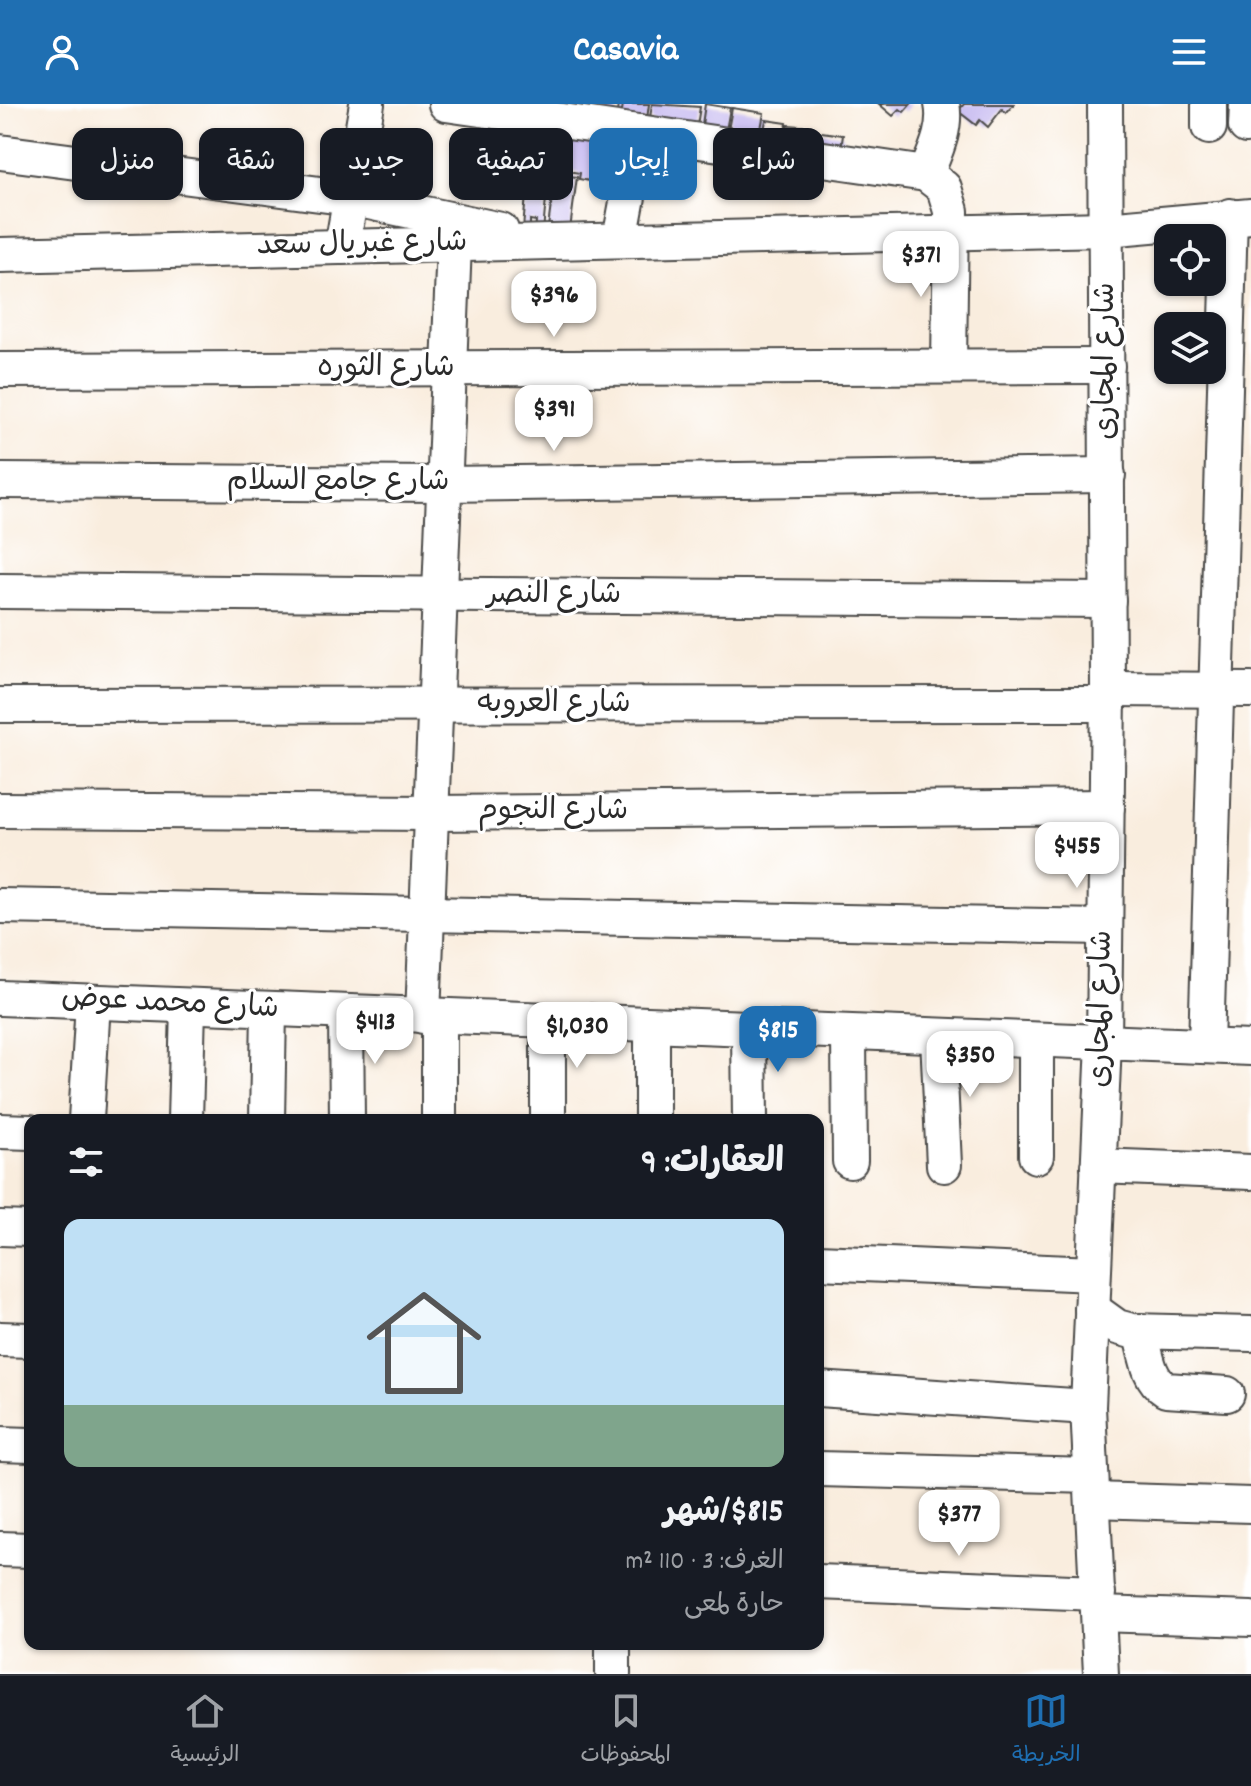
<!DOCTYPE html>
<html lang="ar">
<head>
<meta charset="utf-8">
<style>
	:root { --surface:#171b24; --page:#242831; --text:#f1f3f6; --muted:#9ea1a6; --line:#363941; --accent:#1f6fb2 }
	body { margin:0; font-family:Dekko,"Playpen Sans Arabic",sans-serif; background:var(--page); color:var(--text); direction:rtl; height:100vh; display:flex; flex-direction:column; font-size:30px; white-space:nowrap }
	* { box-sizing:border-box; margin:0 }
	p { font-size:26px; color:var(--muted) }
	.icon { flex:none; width:44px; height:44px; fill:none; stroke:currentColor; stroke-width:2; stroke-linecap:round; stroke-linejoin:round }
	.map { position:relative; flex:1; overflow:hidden; direction:ltr }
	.sheet { position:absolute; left:24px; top:1010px; width:800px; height:536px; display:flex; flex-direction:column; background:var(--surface); border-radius:16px; box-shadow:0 2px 6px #0004; direction:rtl }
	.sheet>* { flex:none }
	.top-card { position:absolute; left:24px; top:24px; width:800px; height:72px; direction:rtl; display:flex; gap:16px }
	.tools { position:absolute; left:1154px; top:120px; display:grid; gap:16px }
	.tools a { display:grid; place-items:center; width:72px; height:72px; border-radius:16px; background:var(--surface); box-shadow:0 2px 6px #0004; font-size:40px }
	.price { position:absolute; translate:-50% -68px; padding:0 18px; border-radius:16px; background:#fff; color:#222; font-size:26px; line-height:52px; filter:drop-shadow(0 2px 4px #0008) }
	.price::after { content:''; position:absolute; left:50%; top:48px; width:24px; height:18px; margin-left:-12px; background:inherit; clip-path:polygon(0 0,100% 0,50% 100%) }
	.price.selected { background:var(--accent); color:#fff }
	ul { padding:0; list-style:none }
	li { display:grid; align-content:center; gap:16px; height:424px; padding:0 40px }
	li span { display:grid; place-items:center; height:248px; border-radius:16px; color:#555 }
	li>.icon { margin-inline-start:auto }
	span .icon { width:144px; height:144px; fill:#fffc; stroke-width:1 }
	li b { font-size:34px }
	h2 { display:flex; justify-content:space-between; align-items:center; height:96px; padding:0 40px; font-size:34px }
	.pill { padding:0 28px; border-radius:16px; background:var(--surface); box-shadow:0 2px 6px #0004; font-size:28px; line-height:72px }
	.pill.selected { background:var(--accent); color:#fff }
	header { display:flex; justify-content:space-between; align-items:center; height:104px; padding:0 40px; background:var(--accent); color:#fff; font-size:36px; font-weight:700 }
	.menu { display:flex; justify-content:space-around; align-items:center; height:112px; border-top:2px solid var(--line); background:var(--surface); font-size:22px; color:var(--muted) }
	.menu a { display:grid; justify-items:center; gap:4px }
	.menu .selected { color:var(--accent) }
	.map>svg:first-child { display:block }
	.building { fill:#c5b8f0 }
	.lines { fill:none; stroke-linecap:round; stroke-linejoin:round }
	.minor-casing { stroke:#4a4846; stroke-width:38 }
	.minor { stroke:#fff; stroke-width:34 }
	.labels { text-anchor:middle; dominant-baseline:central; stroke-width:6; stroke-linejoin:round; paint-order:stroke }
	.street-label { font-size:30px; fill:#2b2b2b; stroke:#fff }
</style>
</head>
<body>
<header><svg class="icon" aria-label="menu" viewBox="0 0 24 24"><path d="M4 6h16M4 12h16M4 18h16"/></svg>Casavia<svg class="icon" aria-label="person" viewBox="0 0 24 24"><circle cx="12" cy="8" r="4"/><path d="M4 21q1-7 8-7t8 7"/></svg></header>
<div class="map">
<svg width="1251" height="1570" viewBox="0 0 1251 1570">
	<rect width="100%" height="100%" fill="#fff"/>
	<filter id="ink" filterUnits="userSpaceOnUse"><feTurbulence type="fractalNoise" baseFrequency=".0125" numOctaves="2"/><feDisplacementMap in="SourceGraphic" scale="16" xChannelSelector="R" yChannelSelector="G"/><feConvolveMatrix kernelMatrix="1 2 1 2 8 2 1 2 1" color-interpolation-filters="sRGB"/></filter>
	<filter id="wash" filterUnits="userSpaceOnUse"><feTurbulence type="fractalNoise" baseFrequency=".006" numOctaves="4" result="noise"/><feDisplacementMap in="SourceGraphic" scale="32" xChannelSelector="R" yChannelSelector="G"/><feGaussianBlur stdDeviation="1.8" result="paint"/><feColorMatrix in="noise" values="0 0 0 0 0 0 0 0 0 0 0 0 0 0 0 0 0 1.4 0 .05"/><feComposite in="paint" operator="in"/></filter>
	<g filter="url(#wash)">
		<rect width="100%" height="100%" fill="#f9edde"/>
		<g id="blocks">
			<!-- building -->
			<g class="building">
				<polygon points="559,0 618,0 615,27"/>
				<polygon points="623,0 649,0 647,15 619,27"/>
				<polygon points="652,0 700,3 694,40 650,14"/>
				<polygon points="705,0 730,4 724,38 700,35"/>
				<polygon points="879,0 911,0 904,8 900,5 893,12"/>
				<polygon points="964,0 1014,0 1006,9 1002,5 988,23 980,16 976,21 958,7"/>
				<polygon points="732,4 764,9 760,30 763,32 766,16 787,19 782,54 725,43"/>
				<polygon points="504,21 531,25 528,51 500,48"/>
				<polygon points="788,21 812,23 809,49 811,49 814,27 843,31 838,66 784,53"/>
				<polygon points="568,25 603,31 595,78 579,75 580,69 561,66"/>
				<polygon points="533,26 555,28 550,67 528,65"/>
				<polygon points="605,32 633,37 625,83 597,79"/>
				<polygon points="642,40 686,48 681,72 638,65"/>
				<polygon points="528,68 548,71 543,128 535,128 536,117 530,116 530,126 523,125"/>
				<polygon points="555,70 577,73 569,133 547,131"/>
			</g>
		</g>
	</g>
	<g filter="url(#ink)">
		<use href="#blocks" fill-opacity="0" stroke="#4a4846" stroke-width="2"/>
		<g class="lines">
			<defs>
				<g id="minor">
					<polyline points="446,0 926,70 944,84 951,107 949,262"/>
					<polyline points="1209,0 1209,23"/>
					<polyline points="1246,22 1247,0"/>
					<polyline points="0,48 350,94 501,126"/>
					<path d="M 926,70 C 935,48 947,24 942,0"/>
					<polyline points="620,136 640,28"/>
					<polyline points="342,143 367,0"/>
					<polyline points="0,151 1106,125 1251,112"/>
					<polyline points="0,266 1107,262"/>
					<polyline points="0,377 444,380 1108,371"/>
					<polyline points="0,487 1108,496"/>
					<polyline points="1108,585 1251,586"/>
					<polyline points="0,601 1108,600"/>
					<polyline points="0,706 431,709 1107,703"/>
					<polyline points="0,802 1105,823"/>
					<polyline points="0,894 1251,944"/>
					<polyline points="346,909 347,1016"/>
					<polyline points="423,912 454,140"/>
					<polyline points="548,917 548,1016"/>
					<polyline points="749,925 750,1016"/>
					<polyline points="849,929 850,1057"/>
					<polyline points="938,933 944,1061"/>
					<polyline points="1206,942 1230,112"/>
					<polyline points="86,1016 93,898"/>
					<polyline points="185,1016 188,903"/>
					<polyline points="267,1016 269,906"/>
					<polyline points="439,1016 439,912"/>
					<polyline points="652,1016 652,921"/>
					<polyline points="0,1027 30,1028"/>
					<polyline points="1036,1052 1036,936"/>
					<polyline points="1098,1062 1251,1068"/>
					<polyline points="0,1124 30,1125"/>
					<polyline points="818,1158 1093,1170"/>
					<polyline points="1092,1205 1117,1223 1132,1227 1251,1230"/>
					<path d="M 1140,1227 C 1146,1248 1147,1274 1166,1286 L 1227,1290"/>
					<polyline points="0,1235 30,1236"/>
					<polyline points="818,1285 1088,1303"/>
					<polyline points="0,1340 30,1341"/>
					<polyline points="818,1365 1091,1372"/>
					<polyline points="1093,1396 1251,1401"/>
					<polyline points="0,1445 30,1446"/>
					<polyline points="818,1478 1098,1489"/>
					<polyline points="1099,1510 1251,1515"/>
					<polyline points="613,1570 613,1540"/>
					<polyline points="1101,1570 1088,1303 1104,938 1108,585 1105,0"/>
				</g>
			</defs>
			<!-- minor casing -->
			<use href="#minor" class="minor-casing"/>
			<!-- minor -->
			<use href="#minor" class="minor"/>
		</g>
	</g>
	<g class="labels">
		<!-- street labels -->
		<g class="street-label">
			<text transform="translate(362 142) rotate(-1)">شارع غبريال سعد</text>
			<text transform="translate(1107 257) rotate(-90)">شارع المجارى</text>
			<text x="386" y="265">شارع الثوره</text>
			<text x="338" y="379">شارع جامع السلام</text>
			<text x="554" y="492">شارع النصر</text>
			<text x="554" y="601">شارع العروبه</text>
			<text x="553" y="708">شارع النجوم</text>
			<text transform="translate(170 901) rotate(3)">شارع محمد عوض</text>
			<text transform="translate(1103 905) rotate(-89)">شارع المجارى</text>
		</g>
	</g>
</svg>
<div class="tools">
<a><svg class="icon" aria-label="locate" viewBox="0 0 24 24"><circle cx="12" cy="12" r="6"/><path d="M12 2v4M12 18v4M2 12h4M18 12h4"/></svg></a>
<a><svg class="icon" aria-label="layers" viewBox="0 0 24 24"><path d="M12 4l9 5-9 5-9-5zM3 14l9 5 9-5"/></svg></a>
</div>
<b class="price" style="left:921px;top:195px">$371</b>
<b class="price" style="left:554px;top:235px">$396</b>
<b class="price" style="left:554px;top:349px">$391</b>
<b class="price" style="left:1077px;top:786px">$455</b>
<b class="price" style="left:375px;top:962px">$413</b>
<b class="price" style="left:577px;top:966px">$1,030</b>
<b class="price selected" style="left:778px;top:970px">$815</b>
<b class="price" style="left:970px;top:995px">$350</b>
<b class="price" style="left:959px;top:1454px">$377</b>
<div class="top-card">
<a class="pill">شراء</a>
<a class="pill selected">إيجار</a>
<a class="pill">تصفية</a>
<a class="pill">جديد</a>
<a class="pill">شقة</a>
<a class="pill">منزل</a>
</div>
<section class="sheet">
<h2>العقارات: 9<svg class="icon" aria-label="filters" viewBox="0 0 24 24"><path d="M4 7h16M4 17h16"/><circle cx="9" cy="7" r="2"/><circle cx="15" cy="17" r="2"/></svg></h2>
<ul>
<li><span style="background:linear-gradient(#bfe0f5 75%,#7fa58c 0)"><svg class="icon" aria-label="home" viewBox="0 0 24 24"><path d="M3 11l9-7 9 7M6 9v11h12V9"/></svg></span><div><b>$815/شهر</b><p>الغرف: 3 · 110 m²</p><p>حارة لمعى</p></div></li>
</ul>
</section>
</div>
<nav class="menu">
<a class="selected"><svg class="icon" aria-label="map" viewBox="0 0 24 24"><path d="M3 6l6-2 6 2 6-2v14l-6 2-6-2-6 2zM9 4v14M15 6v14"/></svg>الخريطة</a>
<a><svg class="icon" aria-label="saved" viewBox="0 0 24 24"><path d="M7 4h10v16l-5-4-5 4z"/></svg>المحفوظات</a>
<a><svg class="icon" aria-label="home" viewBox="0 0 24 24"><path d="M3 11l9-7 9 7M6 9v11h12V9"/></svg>الرئيسية</a>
</nav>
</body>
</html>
